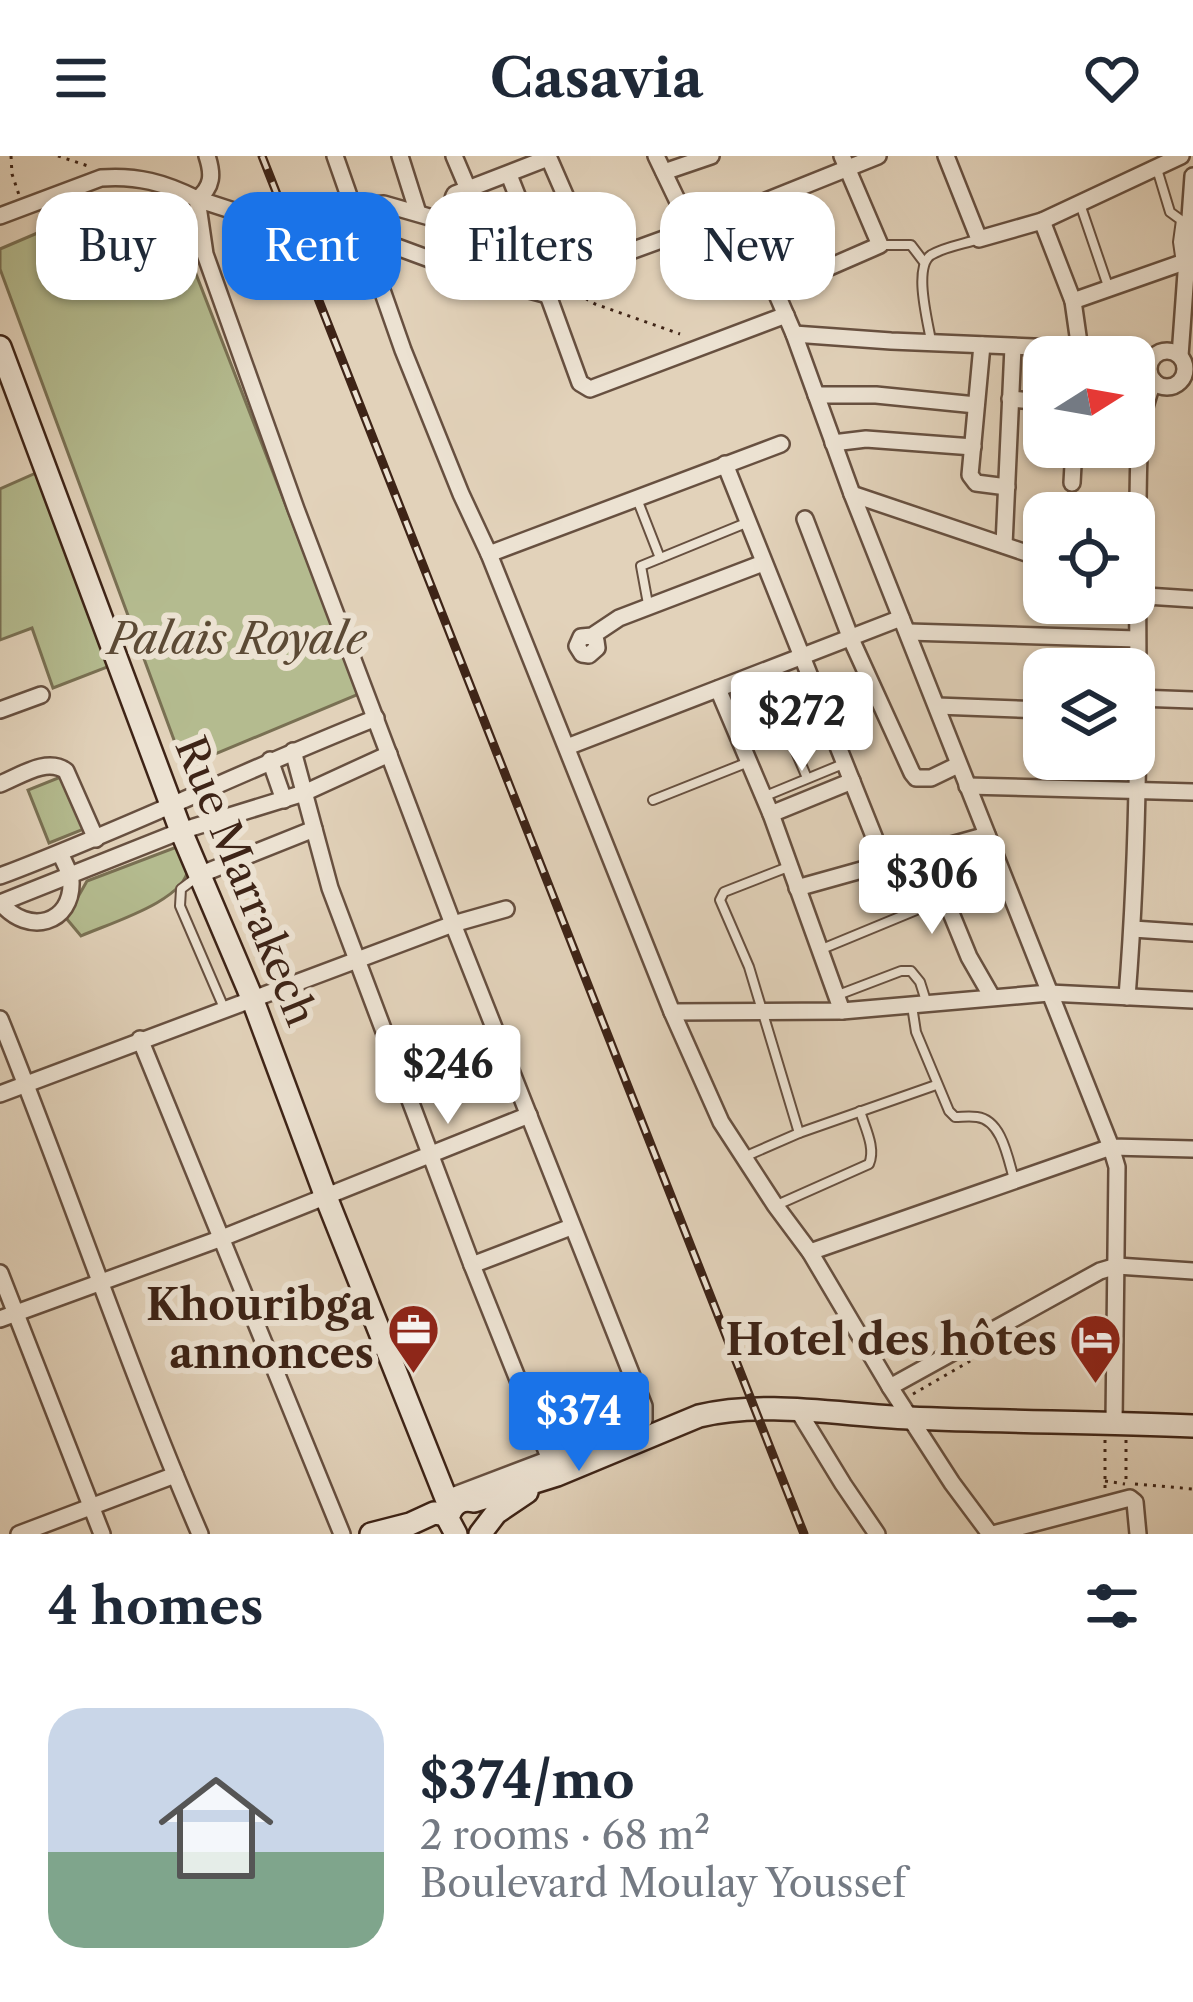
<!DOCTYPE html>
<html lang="en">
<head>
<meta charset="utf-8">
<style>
	:root { --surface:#fff; --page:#f2f2f3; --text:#1f2937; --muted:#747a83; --accent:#1a73e8 }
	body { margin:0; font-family:"Libre Caslon Text",serif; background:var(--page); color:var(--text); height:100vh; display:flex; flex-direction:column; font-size:45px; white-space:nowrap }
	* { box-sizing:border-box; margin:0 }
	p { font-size:39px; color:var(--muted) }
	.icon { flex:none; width:66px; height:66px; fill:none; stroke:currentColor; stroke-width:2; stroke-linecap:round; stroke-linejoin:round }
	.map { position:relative; height:1378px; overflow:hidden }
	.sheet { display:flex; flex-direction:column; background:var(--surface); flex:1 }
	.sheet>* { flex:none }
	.hud { position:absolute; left:36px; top:36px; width:1122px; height:108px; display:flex; gap:24px }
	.needle { width:78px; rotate:79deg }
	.buttons { position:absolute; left:1023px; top:180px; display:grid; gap:24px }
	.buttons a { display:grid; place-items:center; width:132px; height:132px; border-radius:24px; background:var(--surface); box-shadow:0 3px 9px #0004; font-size:60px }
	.price { position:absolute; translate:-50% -102px; padding:0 27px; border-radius:12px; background:#fff; color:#222; font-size:39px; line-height:78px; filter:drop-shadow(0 3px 6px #0008) }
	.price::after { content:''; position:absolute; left:50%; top:72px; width:36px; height:27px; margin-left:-18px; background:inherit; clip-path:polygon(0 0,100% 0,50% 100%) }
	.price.active { background:var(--accent); color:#fff }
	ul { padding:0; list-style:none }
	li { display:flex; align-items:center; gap:36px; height:300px; padding:0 48px }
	li span { display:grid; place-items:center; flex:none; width:336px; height:240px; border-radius:36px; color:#555 }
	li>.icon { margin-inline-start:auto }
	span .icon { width:144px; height:144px; fill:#fffc; stroke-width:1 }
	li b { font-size:51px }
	h2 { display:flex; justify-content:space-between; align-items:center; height:144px; padding:0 48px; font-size:51px }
	.tag { padding:0 42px; border-radius:36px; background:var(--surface); box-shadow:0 3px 9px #0004; font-size:42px; line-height:108px }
	.tag.active { background:var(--accent); color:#fff }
	header { display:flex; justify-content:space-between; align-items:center; height:156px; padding:0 48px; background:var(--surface); font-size:54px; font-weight:800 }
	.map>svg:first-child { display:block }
	.green { fill:#b4bb8f; stroke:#797053; stroke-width:3 }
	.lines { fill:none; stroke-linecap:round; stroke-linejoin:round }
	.lane-casing { stroke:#675040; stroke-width:12 }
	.street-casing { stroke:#675040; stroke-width:20 }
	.secondary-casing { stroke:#3e2417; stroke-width:26 }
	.path { stroke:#3e2417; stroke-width:3; stroke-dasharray:3 6; stroke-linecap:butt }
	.lane { stroke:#ece2d2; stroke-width:8 }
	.street { stroke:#ece2d2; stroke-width:15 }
	.secondary { stroke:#ece2d2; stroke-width:21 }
	.rail-casing { stroke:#3e2417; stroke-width:9 }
	.rail { stroke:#ece2d2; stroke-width:4.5; stroke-dasharray:14; stroke-linecap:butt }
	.labels { text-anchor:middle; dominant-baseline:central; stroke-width:12; stroke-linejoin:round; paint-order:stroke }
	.park-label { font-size:42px; font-style:italic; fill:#5c4a35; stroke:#ece2d2 }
	.street-label { font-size:42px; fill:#3e2417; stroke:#ece2d2 }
	.poi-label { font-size:42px; font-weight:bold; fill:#3e2417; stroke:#ece2d2; text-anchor:end }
</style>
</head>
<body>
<header><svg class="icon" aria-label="menu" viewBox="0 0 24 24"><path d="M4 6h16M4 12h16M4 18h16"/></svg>Casavia<svg class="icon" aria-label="heart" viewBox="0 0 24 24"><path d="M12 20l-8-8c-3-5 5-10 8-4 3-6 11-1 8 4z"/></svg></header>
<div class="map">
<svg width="1193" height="1378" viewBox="0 0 1193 1378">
	<rect width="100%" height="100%" fill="#e2d2ba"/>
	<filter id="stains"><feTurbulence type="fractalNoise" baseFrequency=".00167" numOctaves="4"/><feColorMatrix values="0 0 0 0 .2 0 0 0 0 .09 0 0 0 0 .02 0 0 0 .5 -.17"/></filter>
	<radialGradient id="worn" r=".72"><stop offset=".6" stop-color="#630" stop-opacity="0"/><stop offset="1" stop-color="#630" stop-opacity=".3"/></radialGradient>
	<!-- green -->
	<g class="green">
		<polygon points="105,48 177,69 359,538 184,611 0,113 0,93"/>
		<polygon points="36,317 110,510 53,532 32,472 0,484 0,333"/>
		<polygon points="63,620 84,673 49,687 28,634"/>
		<path d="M 174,692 L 183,692 C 184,699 188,705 188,712 C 186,745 107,768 81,780 L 66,762 L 87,725 Z"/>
	</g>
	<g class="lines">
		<defs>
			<g id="lane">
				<polyline points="1157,13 1170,56 1181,64 1178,86 1181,107"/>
				<polyline points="1080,48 1108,130"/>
				<polyline points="881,89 911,89 924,106"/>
				<path d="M 931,185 C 928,166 913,111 931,99 C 944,91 964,88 979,83"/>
				<polyline points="637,343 660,402"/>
				<polyline points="648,448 641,410 746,367"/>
				<polyline points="729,556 765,541 774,544 807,622"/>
				<polyline points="763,641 843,608"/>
				<polyline points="653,644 746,607"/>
				<polyline points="788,711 724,736 720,744 749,811 799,977"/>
				<polyline points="197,721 181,733 180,750 224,852"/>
				<polyline points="822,793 943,743"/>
				<polyline points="838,839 901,815 911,815 920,826 926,845"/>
				<path d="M 912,850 L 916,876 L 949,955 L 955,961 C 962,961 969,960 977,961 C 1002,964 1008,1003 1014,1023"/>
				<polyline points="744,1001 799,977 936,929"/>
				<path d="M 777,1049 L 869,1008 C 876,992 865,972 860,955"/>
			</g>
			<g id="street">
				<path d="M 207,0 C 213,18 213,31 197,43 L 274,68"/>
				<polyline points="335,0 403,194 461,338 489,398 672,856 721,966 775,1049 810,1096 890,1231 952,1327 990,1378"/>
				<polyline points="400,0 418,57"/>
				<polyline points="454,0 468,33"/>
				<polyline points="548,0 595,108"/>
				<polyline points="656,0 691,73"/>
				<polyline points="946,0 979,83 1042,65 1073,145 1081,201"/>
				<polyline points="664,16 711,0"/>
				<polyline points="741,55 794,178 852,338 1111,991 1193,993"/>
				<path d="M 0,60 L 101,22 C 137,19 165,27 197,43 L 205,98 L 296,353 L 453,768 L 644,1250 L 644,1264 L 639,1269 L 452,1340"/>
				<polyline points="298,63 324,53 384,48 534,91 532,77 509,19"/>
				<polyline points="1042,65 1181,0"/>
				<path d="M 460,69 C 456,60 449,47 455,38 L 548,2"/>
				<polyline points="368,91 397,91 473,119 548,139 566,130 595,108 741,55 878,0"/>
				<polyline points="825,113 880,89 842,0"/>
				<polyline points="473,119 487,79"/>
				<polyline points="548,139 580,227 590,233 786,159"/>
				<polyline points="1073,145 1187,105"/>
				<polyline points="794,178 891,185 1081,193 1121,201"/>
				<polyline points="982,189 970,319 976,327 1007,331"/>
				<circle cx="1167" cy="213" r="18"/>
				<polyline points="1180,200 1193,20"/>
				<polyline points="816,239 876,239 976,249"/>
				<polyline points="1010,243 1044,246"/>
				<polyline points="833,287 866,283 973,291"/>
				<polyline points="725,308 885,708"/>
				<polyline points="1072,327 1074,291"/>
				<polyline points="852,338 1044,403"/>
				<polyline points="805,363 851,483 912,617 916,622 931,622 958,609"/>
				<polyline points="1004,389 1013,191"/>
				<polyline points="489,398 781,288"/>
				<polyline points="1134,435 1146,440 1193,443"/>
				<polyline points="908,476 1137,483"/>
				<polyline points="592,480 596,485 597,492 589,499 582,498 577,490 581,481 592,480 619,462 763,407"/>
				<polyline points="718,533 771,658 842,855"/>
				<polyline points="1138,542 1193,544"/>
				<polyline points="937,550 1044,554"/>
				<polyline points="0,554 41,539"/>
				<polyline points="567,591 901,462"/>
				<polyline points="293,595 330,732 472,1109 553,1311"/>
				<polyline points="270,604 284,644"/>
				<path d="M 0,628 C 20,620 47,601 66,615 L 96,683"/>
				<polyline points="967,630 1193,636"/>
				<polyline points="771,658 852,625"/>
				<polyline points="926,696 969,801 992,841"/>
				<polyline points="199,719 314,673"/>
				<path d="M 0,720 C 128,672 249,612 376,562"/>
				<polyline points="797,732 987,679"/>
				<polyline points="0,747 181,675 304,637 389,598"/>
				<path d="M 1,747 C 28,780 73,768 71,725 C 70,716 64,706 60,697"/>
				<polyline points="1133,773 1193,777"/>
				<path d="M 1127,841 C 1135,740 1138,638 1138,537 C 1138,472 1137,408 1138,343 C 1139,303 1137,262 1154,225"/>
				<polyline points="672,856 842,855 1049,837 1193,844"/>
				<path d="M 0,863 C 69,1034 127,1209 200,1378"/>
				<polyline points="140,883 342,1378"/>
				<polyline points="0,938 453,768 506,753"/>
				<polyline points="810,1096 1111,991 1117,1011 1114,1266"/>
				<polyline points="472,1109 571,1071"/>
				<polyline points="0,1117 102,1378"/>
				<polyline points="0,1163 222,1082 529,959"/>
				<polyline points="890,1231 1100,1115 1117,1110 1193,1115"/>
				<polyline points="799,1256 843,1328 877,1378"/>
				<polyline points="19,1378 175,1319"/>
				<polyline points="993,1378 1130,1342 1135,1346 1138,1378"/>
			</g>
			<g id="secondary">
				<polyline points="0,191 181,675 252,842 326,1041 446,1342 452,1351"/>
				<polyline points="371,1378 410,1368 434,1357 449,1359"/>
				<path d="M 456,1378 L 448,1363 C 451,1349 460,1342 474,1345 L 557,1319 L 699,1260 C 766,1244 840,1259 909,1262 C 1004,1266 1098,1266 1193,1270"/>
				<polyline points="480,1378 496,1357 527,1336"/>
			</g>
		</defs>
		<!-- lane casing -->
		<use href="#lane" class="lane-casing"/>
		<!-- street casing -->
		<use href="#street" class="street-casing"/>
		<!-- secondary casing -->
		<use href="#secondary" class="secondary-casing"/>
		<!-- path -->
		<g class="path">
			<polyline points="11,0 12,18 19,39"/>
			<polyline points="58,0 88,10"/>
			<polyline points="578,138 595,148 680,178"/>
			<polyline points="913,1238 998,1189"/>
			<polyline points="1105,1284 1105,1334"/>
			<polyline points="1126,1284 1126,1328"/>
			<polyline points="1105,1325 1125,1328"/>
			<polyline points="1135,1328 1193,1333"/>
		</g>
		<!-- lane -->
		<use href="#lane" class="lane"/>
		<!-- street -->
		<use href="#street" class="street"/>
		<!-- secondary -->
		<use href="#secondary" class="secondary"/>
		<defs>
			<polyline id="rail" points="262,0 804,1378"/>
		</defs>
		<!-- rail casing -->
		<use href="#rail" class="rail-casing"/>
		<!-- rail -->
		<use href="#rail" class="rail"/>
	</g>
	<!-- icons -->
	<defs>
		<symbol id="office-pin" viewBox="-11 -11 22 30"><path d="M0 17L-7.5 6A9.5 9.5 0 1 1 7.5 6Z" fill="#8f2418" stroke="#ece2d2"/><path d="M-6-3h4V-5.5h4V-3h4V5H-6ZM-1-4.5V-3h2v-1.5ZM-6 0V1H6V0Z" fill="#fff"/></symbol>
		<symbol id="hotel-pin" viewBox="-11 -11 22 30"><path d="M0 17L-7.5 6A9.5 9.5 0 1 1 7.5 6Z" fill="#8f2418" stroke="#ece2d2"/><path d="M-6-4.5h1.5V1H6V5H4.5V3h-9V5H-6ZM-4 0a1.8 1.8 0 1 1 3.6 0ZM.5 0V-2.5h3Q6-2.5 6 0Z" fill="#fff"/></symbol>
	</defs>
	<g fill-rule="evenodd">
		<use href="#office-pin" x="384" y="1144" width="59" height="81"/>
		<use href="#hotel-pin" x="1066" y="1154" width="59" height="81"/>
	</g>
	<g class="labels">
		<!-- park labels -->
		<g class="park-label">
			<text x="237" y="483">Palais Royale</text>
		</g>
		<!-- street labels -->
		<g class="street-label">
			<text transform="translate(246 725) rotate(68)">Rue Marrakech</text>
		</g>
		<!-- poi labels -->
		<g class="poi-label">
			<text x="374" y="1149">Khouribga<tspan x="374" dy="48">annonces</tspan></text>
			<text x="1057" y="1184">Hotel des hôtes</text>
		</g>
	</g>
	<rect width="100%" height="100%" filter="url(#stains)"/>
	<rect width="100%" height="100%" fill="url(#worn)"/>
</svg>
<div class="buttons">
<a><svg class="needle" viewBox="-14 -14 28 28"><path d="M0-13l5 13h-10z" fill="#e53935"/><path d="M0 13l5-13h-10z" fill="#747a83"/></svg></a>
<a><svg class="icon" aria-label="locate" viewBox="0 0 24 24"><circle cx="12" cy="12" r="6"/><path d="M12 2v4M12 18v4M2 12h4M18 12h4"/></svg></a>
<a><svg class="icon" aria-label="layers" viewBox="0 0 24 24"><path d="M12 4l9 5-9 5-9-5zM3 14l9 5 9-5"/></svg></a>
</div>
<b class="price" style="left:802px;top:618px">$272</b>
<b class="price" style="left:932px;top:781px">$306</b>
<b class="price" style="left:448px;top:971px">$246</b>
<b class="price active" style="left:579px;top:1318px">$374</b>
<div class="hud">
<a class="tag">Buy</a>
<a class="tag active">Rent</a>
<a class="tag">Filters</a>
<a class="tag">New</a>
</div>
</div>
<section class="sheet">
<h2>4 homes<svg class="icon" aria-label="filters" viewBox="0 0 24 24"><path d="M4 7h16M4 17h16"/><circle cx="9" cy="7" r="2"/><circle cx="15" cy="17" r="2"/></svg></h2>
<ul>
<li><span style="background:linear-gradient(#c9d6e8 60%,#7fa58c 0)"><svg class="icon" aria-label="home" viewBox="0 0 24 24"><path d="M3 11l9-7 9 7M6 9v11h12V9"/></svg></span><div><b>$374/mo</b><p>2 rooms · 68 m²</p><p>Boulevard Moulay Youssef</p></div></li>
</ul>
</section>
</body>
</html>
